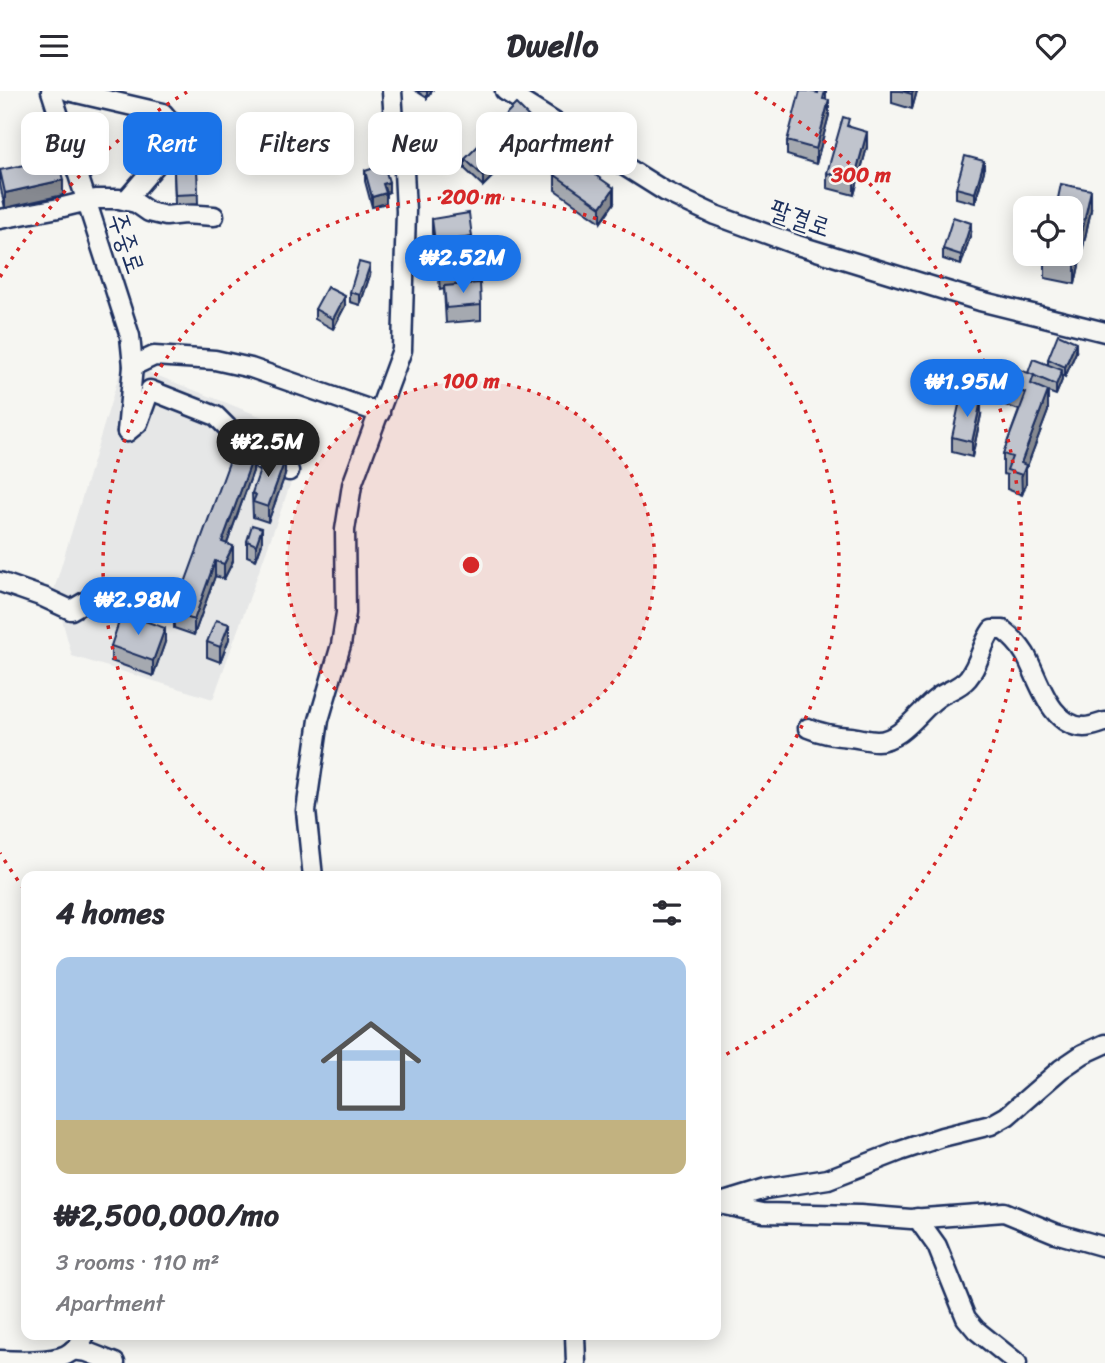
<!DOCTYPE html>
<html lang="en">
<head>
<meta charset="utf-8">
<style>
	:root { --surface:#fff; --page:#f7f7f7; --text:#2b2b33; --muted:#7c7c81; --line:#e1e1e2; --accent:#1a73e8 }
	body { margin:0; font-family:Sriracha,"Poor Story",sans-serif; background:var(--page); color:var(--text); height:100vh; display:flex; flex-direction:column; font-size:26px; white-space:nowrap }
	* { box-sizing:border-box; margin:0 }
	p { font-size:23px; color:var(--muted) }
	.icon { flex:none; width:38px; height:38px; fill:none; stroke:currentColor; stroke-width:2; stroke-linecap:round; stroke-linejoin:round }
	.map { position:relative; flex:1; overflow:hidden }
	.panel { position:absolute; left:21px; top:780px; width:700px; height:469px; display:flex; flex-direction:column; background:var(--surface); border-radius:14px; box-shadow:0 4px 18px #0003 }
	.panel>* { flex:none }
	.hud { position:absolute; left:21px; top:21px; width:700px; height:63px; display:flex; gap:14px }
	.tools { position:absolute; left:1013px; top:105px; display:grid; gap:14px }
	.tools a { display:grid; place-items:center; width:70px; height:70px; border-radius:14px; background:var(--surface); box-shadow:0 4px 18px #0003; font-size:35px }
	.price { position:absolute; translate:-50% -60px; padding:0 16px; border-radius:24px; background:var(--accent); color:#fff; font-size:23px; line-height:46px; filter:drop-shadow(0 2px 4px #0008) }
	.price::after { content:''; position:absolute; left:50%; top:42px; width:21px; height:16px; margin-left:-10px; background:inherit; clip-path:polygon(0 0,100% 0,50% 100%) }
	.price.on { background:#222; color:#fff }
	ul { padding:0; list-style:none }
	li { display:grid; align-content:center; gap:14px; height:371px; padding:0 35px }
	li+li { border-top:2px solid var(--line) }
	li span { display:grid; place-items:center; height:217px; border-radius:14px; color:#555 }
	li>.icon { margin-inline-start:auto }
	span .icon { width:126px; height:126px; fill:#fffc; stroke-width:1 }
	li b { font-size:30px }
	h2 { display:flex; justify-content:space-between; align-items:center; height:84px; padding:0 35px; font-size:30px }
	.tag { padding:0 24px; border-radius:14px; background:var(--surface); box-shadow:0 4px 18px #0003; font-size:24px; line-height:63px }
	.tag.on { background:var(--accent); color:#fff }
	header { display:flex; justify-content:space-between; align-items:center; height:91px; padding:0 35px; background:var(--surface); font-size:32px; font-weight:700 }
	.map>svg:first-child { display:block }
	.built { fill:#e6e7e7 }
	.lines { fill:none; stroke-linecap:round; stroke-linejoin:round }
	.minor-casing { stroke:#1b2f5e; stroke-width:23 }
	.minor { stroke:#f6f6f2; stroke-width:18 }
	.wall { fill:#a5a9b0; stroke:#1b2f5e; stroke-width:2 }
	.shaded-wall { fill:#868990; stroke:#1b2f5e; stroke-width:2 }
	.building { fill:#c0c4cd; stroke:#1b2f5e; stroke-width:2 }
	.ring { fill:none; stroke:#d62828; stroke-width:3.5; stroke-dasharray:3.5 7 }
	.labels { text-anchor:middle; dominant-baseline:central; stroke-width:5; stroke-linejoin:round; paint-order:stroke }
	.street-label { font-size:26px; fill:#1b2f5e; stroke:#f6f6f2 }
	.centre { fill:#d62828; stroke:#f6f6f2; stroke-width:3.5 }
	.ring-label { font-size:21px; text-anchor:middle; font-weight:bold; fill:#d62828; stroke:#f6f6f2; stroke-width:5; stroke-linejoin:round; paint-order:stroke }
</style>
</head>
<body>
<header><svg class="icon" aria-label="menu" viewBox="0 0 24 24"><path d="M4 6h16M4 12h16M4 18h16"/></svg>Dwello<svg class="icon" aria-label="heart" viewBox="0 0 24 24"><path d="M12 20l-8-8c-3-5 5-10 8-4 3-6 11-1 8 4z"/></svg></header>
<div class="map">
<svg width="1105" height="1272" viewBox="0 0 1105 1272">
	<rect width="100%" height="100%" fill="#f6f6f2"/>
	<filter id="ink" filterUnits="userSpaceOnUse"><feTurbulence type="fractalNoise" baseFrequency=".0143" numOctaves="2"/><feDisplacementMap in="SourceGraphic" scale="14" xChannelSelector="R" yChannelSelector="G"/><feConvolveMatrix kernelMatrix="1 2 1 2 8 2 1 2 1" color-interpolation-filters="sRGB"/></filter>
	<g filter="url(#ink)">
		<!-- built -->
		<polygon class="built" points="123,271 308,344 213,608 72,565 54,499"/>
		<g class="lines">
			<defs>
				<g id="minor">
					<polyline points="51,0 130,245 133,275 127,341"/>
					<polyline points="68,0 163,22 175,36 174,53 126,109"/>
					<polyline points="505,0 666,101 715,124 797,154 980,210 1105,241"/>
					<polyline points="0,128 59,117 96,108 119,108 136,112 149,121 166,125 184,123 214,125"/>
					<polyline points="133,275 154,265 215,269 251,277 380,322"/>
					<polyline points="127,341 138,332 150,299 216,325 232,341 267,354 262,370 289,380"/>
					<polyline points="0,491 43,506 71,519 95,505"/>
					<path d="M 808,637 C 822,643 835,645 850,646 C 859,647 868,650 877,650 C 901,650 919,620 937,607 C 947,599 959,598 968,587 C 980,573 981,554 992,539 L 1003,539 C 1012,546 1019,553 1025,563 C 1039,587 1049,635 1084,636 C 1091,636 1098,633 1105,631"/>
					<polyline points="313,786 306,720 319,629 341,554 346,522 345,439 352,394 402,259 406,120 404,80 394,31 392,0"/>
					<polyline points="717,1113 766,1098 828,1088 900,1060 942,1046 991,1034 1007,1025 1061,978 1083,963 1105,953"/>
					<polyline points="719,1113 763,1122 860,1124 911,1128 1004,1121 1055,1142 1105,1156"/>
					<polyline points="917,1127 937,1155 966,1227 976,1239 1017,1272"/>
					<polyline points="575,1244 576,1272"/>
					<polyline points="73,1259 87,1261 115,1272"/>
					<path d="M 0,1269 C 16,1270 52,1271 66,1264 C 74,1260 81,1252 85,1244"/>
				</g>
			</defs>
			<!-- minor casing -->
			<use href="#minor" class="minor-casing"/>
			<!-- minor -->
			<use href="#minor" class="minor"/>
		</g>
		<!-- wall -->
		<g class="wall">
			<polygon points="416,0 432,0 427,7"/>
			<polygon points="826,0 826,9 829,24 816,73 787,64 787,50 818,2"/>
			<polygon points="892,0 917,0 912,18 892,12"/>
			<polygon points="849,35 867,56 854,104 827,97 827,82"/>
			<polygon points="535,47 500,82 497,78 497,81 483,95 465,78 465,68 481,56 481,48"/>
			<polygon points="0,79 63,104 5,117 0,94"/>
			<polygon points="197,79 198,113 175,114 174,80"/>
			<polygon points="365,80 389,101 386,102 386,112 372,116 365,90"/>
			<polygon points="984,80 975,112 956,107 956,97"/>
			<polygon points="555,84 614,112 601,131 555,99"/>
			<polygon points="1091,119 1075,193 1045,187 1045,167"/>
			<polygon points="432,128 472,146 472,157 477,179 477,192 481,214 481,229 446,232 444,198 440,199 438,177 438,165 435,166 432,142"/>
			<polygon points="971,142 961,174 943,168 943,158"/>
			<polygon points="370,184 360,214 350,211 350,201"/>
			<polygon points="345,215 333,238 315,228 315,218"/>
			<polygon points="1076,261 1065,286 1062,284 1062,289 1056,304 1048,301 1048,320 1026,378 1026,393 1022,404 1007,398 1007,384 1003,383 1003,363 1019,319 1002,313 1002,293 1048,273 1048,268"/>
			<polygon points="981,324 972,366 952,361 952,346"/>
			<polygon points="253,380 227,453 233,470 224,488 215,485 194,544 174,537 174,522"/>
			<polygon points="285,384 268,431 253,426 252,402"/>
			<polygon points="247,450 262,452 256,469 247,465"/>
			<polygon points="229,548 220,571 207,566 207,551"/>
			<polygon points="165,551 153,585 111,570 111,555"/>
		</g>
		<!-- shaded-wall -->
		<g class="shaded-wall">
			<polygon points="427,0 432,0 427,7"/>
			<polygon points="913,0 917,0 912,18 912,3"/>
			<polygon points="829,9 829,24 816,73 816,58"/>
			<polygon points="535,32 535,47 500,82 500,67"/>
			<polygon points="867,41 867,56 854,104 854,89"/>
			<polygon points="984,70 984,80 975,112 975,102"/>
			<polygon points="497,71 497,81 483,95 483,85"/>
			<polygon points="63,89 63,104 5,117 5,102"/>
			<polygon points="389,91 389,101 383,103 383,93"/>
			<polygon points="614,97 614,112 601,131 601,116"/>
			<polygon points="1091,99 1091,119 1075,193 1075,173"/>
			<polygon points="386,102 386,112 372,116 372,106"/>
			<polygon points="971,132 971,142 961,174 961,164"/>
			<polygon points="370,174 370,184 360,214 360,204"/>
			<polygon points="345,205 345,215 333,238 333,228"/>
			<polygon points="1076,251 1076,261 1065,286 1065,276"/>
			<polygon points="1062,279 1062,289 1056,304 1056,294"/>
			<polygon points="1048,300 1048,320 1026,378 1026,393 1022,404 1021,372"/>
			<polygon points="981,310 981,324 972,366 972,351"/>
			<polygon points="253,366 253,380 222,466 222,451"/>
			<polygon points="285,369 285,384 268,431 268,416"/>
			<polygon points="262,437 262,452 256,469 256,454"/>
			<polygon points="233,455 233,470 224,488 224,473"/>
			<polygon points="215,470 215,485 194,544 194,529"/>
			<polygon points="229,533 229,548 220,571 220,556"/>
			<polygon points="165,537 165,551 153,585 153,570"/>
		</g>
		<!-- building -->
		<g class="building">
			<polygon points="800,0 809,0 818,2 818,0 825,0 823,8 829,9 816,58 787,50"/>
			<polygon points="901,0 913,0 912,3"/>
			<polygon points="516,13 535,32 500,67 481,48"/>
			<polygon points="843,26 849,28 847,35 867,41 854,89 827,82"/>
			<polygon points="479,54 497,71 483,85 465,68"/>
			<polygon points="568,65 614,97 601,116 555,84"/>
			<polygon points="965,65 984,70 975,102 956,97"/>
			<polygon points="58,67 63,89 5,102 0,79"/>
			<polygon points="384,74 389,91 383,93 386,102 372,106 365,80"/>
			<polygon points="197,79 198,103 175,104 174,80"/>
			<polygon points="1061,93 1091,99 1075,173 1045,167 1046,163 1071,163 1071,117 1056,117"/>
			<polygon points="469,122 472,146 435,151 432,128"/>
			<polygon points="953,126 971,132 961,164 943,158"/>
			<polygon points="474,157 477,179 440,184 438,162"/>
			<polygon points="359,171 370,174 360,204 350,201"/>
			<polygon points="480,192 481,214 446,217 444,195"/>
			<polygon points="327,196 345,205 333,228 315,218"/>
			<polygon points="1058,243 1076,251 1065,276 1048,268"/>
			<polygon points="1033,268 1062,279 1056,294 1028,282"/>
			<polygon points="1009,275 1034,284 1031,293 1048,300 1021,372 1026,374 1022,384 1007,379 1012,366 1003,363 1026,302 1002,293"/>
			<polygon points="961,305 981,310 972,351 952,346"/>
			<polygon points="234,358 253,366 222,451 233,455 224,473 215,470 194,529 174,522"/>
			<polygon points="266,362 285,369 268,416 253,411 256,404 252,402"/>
			<polygon points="252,434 262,437 256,454 247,450"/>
			<polygon points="122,522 165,537 153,570 111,555"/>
			<polygon points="216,529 229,533 220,556 207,551"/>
		</g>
	</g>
	<!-- distance rings -->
	<circle cx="471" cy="474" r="184" fill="#d62828" fill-opacity=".12"/>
	<g class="ring">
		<circle cx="471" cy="474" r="184"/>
		<path d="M273 784A368 368 0 1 1 669 784"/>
		<path d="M24 798A552 552 0 0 1 0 762M0 186A552 552 0 0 1 187 1M755 1A552 552 0 0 1 717 968"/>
	</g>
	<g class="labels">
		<!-- street labels -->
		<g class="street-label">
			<text transform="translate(800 127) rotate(19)">팔결로</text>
			<text transform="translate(127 152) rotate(71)">주중로</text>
		</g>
	</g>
	<circle cx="471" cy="474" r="10" class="centre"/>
	<g class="ring-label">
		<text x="861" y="91">300 m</text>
		<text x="471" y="113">200 m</text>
		<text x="471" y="297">100 m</text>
	</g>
</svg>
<div class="tools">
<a><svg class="icon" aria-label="locate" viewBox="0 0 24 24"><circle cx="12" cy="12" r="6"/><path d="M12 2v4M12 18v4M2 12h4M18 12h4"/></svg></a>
</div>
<b class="price" style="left:463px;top:204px">₩2.52M</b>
<b class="price" style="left:967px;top:328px">₩1.95M</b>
<b class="price on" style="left:268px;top:388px">₩2.5M</b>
<b class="price" style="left:138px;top:546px">₩2.98M</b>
<div class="hud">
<a class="tag">Buy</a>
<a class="tag on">Rent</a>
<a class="tag">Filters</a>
<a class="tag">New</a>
<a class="tag">Apartment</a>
</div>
<section class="panel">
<h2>4 homes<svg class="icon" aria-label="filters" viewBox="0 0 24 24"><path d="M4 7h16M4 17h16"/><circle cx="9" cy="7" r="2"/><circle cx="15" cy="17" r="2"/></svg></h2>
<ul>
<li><span style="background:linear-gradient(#a9c7e8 75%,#c2b280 0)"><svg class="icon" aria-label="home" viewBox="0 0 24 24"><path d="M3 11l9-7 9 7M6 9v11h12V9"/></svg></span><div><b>₩2,500,000/mo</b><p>3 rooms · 110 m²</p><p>Apartment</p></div></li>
</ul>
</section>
</div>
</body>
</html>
